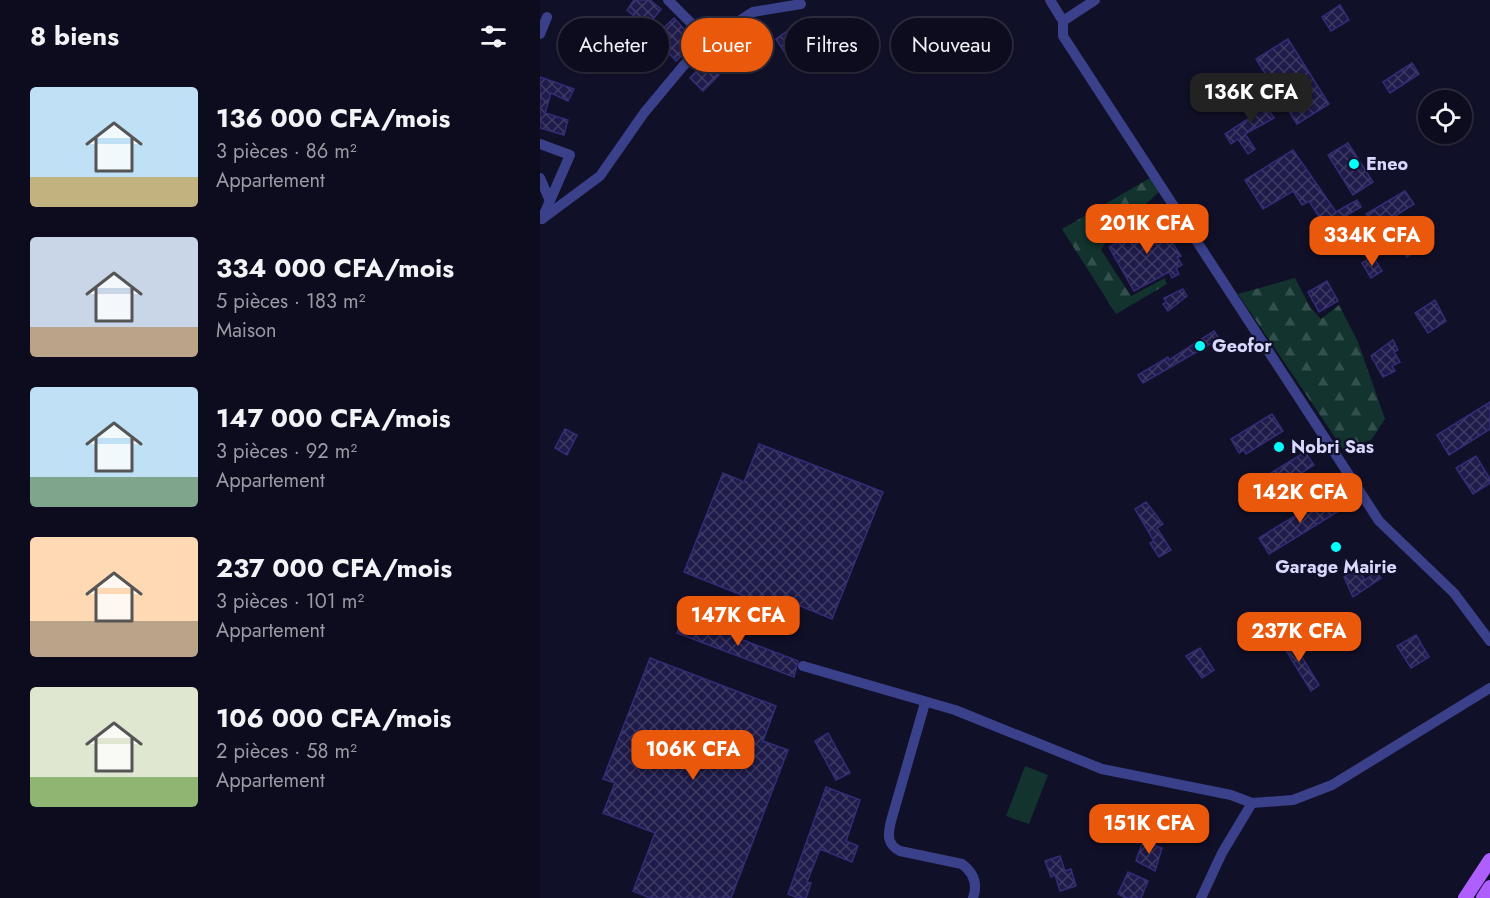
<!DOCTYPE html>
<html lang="fr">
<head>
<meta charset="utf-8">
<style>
	:root { --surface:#0d0c1f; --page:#1b1a2c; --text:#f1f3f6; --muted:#9a9ba4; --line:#2d2c3d; --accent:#ea580c }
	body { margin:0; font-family:Jost,sans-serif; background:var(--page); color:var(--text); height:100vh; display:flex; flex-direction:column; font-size:22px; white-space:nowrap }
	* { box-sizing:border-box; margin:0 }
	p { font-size:20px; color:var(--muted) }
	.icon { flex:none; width:33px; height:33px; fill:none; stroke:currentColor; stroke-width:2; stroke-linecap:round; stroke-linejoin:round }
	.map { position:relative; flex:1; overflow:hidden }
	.side { display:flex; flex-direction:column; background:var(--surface); width:540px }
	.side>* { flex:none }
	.guide { position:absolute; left:18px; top:18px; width:570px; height:54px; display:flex; gap:12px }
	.tools { position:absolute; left:878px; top:90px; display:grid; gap:12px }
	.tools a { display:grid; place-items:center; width:54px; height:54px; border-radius:50%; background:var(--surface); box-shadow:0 2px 4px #0004,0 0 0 2px var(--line); font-size:30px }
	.price { position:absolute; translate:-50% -51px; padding:0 14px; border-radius:12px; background:var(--accent); color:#fff; font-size:20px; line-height:39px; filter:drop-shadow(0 2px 3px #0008) }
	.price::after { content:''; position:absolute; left:50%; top:36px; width:18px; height:14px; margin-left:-9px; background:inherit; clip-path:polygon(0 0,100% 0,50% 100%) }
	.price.current { background:#222; color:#fff }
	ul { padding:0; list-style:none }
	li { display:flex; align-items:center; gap:18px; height:150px; padding:0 30px }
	li span { display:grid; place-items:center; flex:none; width:168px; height:120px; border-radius:6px; color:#555 }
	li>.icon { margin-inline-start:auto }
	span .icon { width:72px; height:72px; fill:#fffc; stroke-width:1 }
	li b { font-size:26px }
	h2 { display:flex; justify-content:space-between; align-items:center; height:72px; padding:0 30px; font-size:26px }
	.pill { padding:0 21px; border-radius:27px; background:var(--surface); box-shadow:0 2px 4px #0004,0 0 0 2px var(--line); font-size:21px; line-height:54px }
	.pill.current { background:var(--accent); color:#fff }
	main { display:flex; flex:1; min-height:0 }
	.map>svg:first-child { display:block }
	.forest { fill:url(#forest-firs) }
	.park { fill:#12332e }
	.building { fill:url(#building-cross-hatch); stroke:#332d77; stroke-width:1.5 }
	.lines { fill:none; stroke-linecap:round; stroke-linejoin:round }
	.minor { stroke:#3a4089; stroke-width:10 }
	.major { stroke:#b05fff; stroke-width:14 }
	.poi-dot { fill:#04fffa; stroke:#111029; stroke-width:2 }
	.labels { text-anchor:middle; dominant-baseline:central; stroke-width:4.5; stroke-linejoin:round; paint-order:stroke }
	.poi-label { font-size:18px; font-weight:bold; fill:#d8d8ff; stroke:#111029; text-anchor:start }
</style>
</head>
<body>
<main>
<section class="side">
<h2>8 biens<svg class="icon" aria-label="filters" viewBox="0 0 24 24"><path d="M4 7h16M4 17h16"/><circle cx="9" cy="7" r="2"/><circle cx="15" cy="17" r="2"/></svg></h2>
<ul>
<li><span style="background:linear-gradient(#bfe0f5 75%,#c2b280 0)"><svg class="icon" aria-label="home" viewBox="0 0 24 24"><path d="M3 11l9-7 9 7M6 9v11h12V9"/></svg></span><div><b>136 000 CFA/mois</b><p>3 pièces · 86 m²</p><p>Appartement</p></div></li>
<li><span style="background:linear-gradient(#c9d6e8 75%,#b9a48a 0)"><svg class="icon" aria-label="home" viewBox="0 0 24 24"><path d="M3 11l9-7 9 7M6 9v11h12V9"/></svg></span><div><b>334 000 CFA/mois</b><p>5 pièces · 183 m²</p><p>Maison</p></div></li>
<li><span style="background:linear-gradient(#bfe0f5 75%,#7fa58c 0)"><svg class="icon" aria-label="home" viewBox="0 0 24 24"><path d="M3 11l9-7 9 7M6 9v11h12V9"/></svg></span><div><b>147 000 CFA/mois</b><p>3 pièces · 92 m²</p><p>Appartement</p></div></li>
<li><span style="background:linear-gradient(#ffd9b3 70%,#b9a48a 0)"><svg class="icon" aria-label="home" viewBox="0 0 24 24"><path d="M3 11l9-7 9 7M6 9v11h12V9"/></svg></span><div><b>237 000 CFA/mois</b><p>3 pièces · 101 m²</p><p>Appartement</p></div></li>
<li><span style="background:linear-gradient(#dfe7d0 75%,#8fb573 0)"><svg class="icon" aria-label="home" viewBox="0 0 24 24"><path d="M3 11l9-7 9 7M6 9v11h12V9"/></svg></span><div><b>106 000 CFA/mois</b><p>2 pièces · 58 m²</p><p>Appartement</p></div></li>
</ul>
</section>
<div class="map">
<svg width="950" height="898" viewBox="0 0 950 898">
	<defs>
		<pattern id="forest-firs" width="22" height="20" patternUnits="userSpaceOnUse" patternTransform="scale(1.5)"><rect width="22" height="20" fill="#12332e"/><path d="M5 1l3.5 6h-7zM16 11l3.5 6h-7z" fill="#34504d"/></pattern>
		<pattern id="building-cross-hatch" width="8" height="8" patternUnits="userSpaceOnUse" patternTransform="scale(1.5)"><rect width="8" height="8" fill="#1f1b4a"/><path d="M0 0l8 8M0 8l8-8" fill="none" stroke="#3f3b65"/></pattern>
	</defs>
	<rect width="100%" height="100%" fill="#111029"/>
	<!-- forest -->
	<g class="forest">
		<polygon points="610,178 619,192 596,213 591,226 569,237 561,250 591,296 625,278 627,284 576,314 522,229"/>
		<polygon points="755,278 770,307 781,319 799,305 818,342 845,419 831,440 803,449 698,294"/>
	</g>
	<!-- park -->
	<polygon class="park" points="485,766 508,775 489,824 466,816"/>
	<!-- building -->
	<g class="building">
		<polygon points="94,0 110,0 121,9 92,46 79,33 94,16 87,10"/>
		<polygon points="800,5 809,20 791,31 782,17"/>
		<polygon points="134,18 156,42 136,61 114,37"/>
		<polygon points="253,27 265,43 247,56 236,39"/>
		<polygon points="195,36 211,48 202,60 187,48"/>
		<polygon points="748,39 789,104 757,124 716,59"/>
		<polygon points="166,61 179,75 163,91 150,78"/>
		<polygon points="872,63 879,74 850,93 843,82"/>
		<polygon points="0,77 34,89 28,101 11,93 5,113 28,120 24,135 0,128"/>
		<polygon points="718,94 734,118 705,134 715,149 708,154 698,139 691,144 685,134 717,113 708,100"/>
		<polygon points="808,143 833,182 813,195 788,155"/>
		<polygon points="753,150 796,212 817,200 821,207 795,222 801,231 792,237 769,201 762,205 753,191 723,209 705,180"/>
		<polygon points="865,191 874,204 836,228 826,214"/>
		<polygon points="615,216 641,256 637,257 642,265 636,268 639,274 632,278 629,272 594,291 569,247 603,228 601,223"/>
		<polygon points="873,225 885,245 867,257 854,237"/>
		<polygon points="833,256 842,271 831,278 822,263"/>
		<polygon points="787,281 798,301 779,312 768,292"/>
		<polygon points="643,289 647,296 628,311 623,304 626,302 624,298"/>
		<polygon points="895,300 906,321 888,333 875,313"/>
		<polygon points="674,331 679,339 603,383 598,375 628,357 629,360"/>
		<polygon points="853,340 858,350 854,352 860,362 852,366 855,371 843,377 831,356"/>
		<polygon points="950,402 950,429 909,455 897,435"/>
		<polygon points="732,414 743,431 706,454 704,450 699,453 691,439"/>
		<polygon points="25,429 37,435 27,455 15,448"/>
		<polygon points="219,444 343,492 292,619 246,600 242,611 144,572 183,473 204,482"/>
		<polygon points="765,452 774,465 713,503 705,489"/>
		<polygon points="936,456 950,479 950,483 933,494 916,468"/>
		<polygon points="792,493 802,509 729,554 719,538"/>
		<polygon points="606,502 623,524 617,528 631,550 619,557 610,543 614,541 595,509"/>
		<polygon points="818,569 825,580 836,572 841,578 813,597 804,577"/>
		<polygon points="143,617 258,661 254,677 137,633"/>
		<polygon points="748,634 779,685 771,691 740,641"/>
		<polygon points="876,635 889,657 871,668 857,646"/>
		<polygon points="660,648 674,670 662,678 646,656"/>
		<polygon points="110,658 236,706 223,741 248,750 191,898 110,898 93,891 115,833 63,813 75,783 63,779"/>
		<polygon points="288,733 310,773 296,780 275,741"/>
		<polygon points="286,787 320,800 306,841 318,846 312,862 280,849 267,882 271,883 266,898 258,898 248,894"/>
		<polygon points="619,806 639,816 629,837 609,827"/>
		<polygon points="603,841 622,848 615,871 596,861"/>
		<polygon points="520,856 525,871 531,869 536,886 520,891 515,875 511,877 505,861"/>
		<polygon points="588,872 608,881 601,898 586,898 578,894"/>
	</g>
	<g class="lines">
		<!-- minor -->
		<g class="minor">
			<polyline points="128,0 169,41"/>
			<polyline points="510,0 523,21 523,36 839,521 914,593 950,641"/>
			<polyline points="523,21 555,0"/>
			<polyline points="0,34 7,17"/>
			<polyline points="0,144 30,155 2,219"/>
			<polyline points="0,178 10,201"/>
			<polyline points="2,219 60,176 104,113 144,65 174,37 213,12 261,4"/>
			<polyline points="263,666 415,710 562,769 691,795 712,803 753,800 792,785 950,688"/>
			<path d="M 385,703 L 351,821 C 348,834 346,844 360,851 L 422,864 C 434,873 438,884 433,898"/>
			<polyline points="661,898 682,853 712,803"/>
		</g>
		<!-- major -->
		<g class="major">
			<polyline points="925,898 950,860"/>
			<polyline points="943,898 950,887"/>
		</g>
	</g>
	<!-- markers -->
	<g class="poi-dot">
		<circle cx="814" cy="164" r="6"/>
		<circle cx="660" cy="346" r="6"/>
		<circle cx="739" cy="447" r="6"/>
		<circle cx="796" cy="547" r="6"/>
	</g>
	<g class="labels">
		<!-- poi labels -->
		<g class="poi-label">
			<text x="826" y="164">Eneo</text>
			<text x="672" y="346">Geofor</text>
			<text x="751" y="447">Nobri Sas</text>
			<text x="796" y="567" text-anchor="middle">Garage Mairie</text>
		</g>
	</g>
</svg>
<div class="tools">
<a><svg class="icon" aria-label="locate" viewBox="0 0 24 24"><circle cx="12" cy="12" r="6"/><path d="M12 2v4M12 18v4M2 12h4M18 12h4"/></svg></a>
</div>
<b class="price current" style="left:711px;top:124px">136K CFA</b>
<b class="price" style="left:607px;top:255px">201K CFA</b>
<b class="price" style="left:832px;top:267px">334K CFA</b>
<b class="price" style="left:760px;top:524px">142K CFA</b>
<b class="price" style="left:198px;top:647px">147K CFA</b>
<b class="price" style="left:759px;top:663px">237K CFA</b>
<b class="price" style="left:153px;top:781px">106K CFA</b>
<b class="price" style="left:609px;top:855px">151K CFA</b>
<div class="guide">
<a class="pill">Acheter</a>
<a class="pill current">Louer</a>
<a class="pill">Filtres</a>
<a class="pill">Nouveau</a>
</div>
</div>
</main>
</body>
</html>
